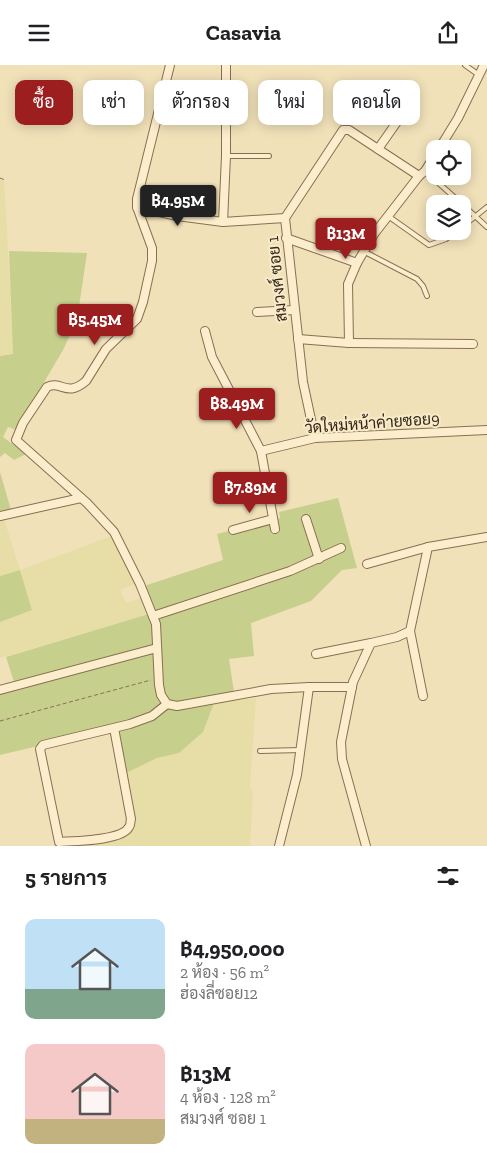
<!DOCTYPE html>
<html lang="th">
<head>
<meta charset="utf-8">
<style>
	:root { --surface:#fff; --page:#f6f6f6; --text:#202124; --muted:#757577; --accent:#9c1e1e }
	body { margin:0; font-family:"Zilla Slab",Sarabun,serif; background:var(--page); color:var(--text); height:100vh; display:flex; flex-direction:column; font-size:19px; white-space:nowrap }
	* { box-sizing:border-box; margin:0 }
	p { font-size:16px; color:var(--muted) }
	.icon { flex:none; width:28px; height:28px; fill:none; stroke:currentColor; stroke-width:2; stroke-linecap:round; stroke-linejoin:round }
	.map { position:relative; height:781px; overflow:hidden }
	.details { display:flex; flex-direction:column; background:var(--surface); flex:1 }
	.details>* { flex:none }
	.guide { position:absolute; left:15px; top:15px; width:458px; height:45px; display:flex; gap:10px }
	.fabs { position:absolute; left:426px; top:75px; display:grid; gap:10px }
	.fabs a { display:grid; place-items:center; width:45px; height:45px; border-radius:10px; background:var(--surface); box-shadow:0 2px 12px #0003; font-size:25px }
	.price { position:absolute; translate:-50% -42px; padding:0 11px; border-radius:5px; background:var(--accent); color:#fff; font-size:16px; line-height:32px; filter:drop-shadow(0 1px 2px #0008) }
	.price::after { content:''; position:absolute; left:50%; top:30px; width:15px; height:11px; margin-left:-8px; background:inherit; clip-path:polygon(0 0,100% 0,50% 100%) }
	.price.current { background:#222; color:#fff }
	ul { padding:0; list-style:none }
	li { display:flex; align-items:center; gap:15px; height:125px; padding:0 25px }
	li span { display:grid; place-items:center; flex:none; width:140px; height:100px; border-radius:10px; color:#555 }
	li>.icon { margin-inline-start:auto }
	span .icon { width:60px; height:60px; fill:#fffc; stroke-width:1 }
	li b { font-size:21px }
	h2 { display:flex; justify-content:space-between; align-items:center; height:60px; padding:0 25px; font-size:21px }
	.chip { padding:0 18px; border-radius:10px; background:var(--surface); box-shadow:0 2px 12px #0003; font-size:18px; line-height:45px }
	.chip.current { background:var(--accent); color:#fff }
	header { display:flex; justify-content:space-between; align-items:center; height:65px; padding:0 25px; background:var(--surface); font-size:22px; font-weight:700 }
	.map>svg:first-child { display:block }
	.farmland { fill:#e7dda6 }
	.green { fill:#c7cf8d }
	.lines { fill:none; stroke-linecap:round; stroke-linejoin:round }
	.service-casing { stroke:#886f53; stroke-width:6 }
	.minor-casing { stroke:#886f53; stroke-width:10 }
	.path { stroke:#886f53; stroke-width:1; stroke-dasharray:4 2.5; stroke-linecap:butt }
	.service { stroke:#fceecc; stroke-width:4 }
	.minor { stroke:#fceecc; stroke-width:8 }
	.labels { text-anchor:middle; dominant-baseline:central; stroke-width:4; stroke-linejoin:round; paint-order:stroke }
	.street-label { font-size:16px; fill:#362719; stroke:#f8ebc9 }
</style>
</head>
<body>
<header><svg class="icon" aria-label="menu" viewBox="0 0 24 24"><path d="M4 6h16M4 12h16M4 18h16"/></svg>Casavia<svg class="icon" aria-label="share" viewBox="0 0 24 24"><path d="M12 15V3M7 8l5-5 5 5M5 13v7h14v-7"/></svg></header>
<div class="map">
<svg width="487" height="781" viewBox="0 0 487 781">
	<rect width="100%" height="100%" fill="#f1e1b9"/>
	<!-- farmland -->
	<g class="farmland">
		<polygon points="0,115 4,115 6,144 13,289 0,291"/>
		<polygon points="4,454 20,505 112,471 134,519 120,525 126,538 141,533 148,549 0,593 0,557 32,544 20,505 0,511 0,455"/>
		<polygon points="256,633 250,722 253,730 250,781 75,781 122,774 134,762 134,754 126,708 157,693 179,688 203,667 214,638"/>
	</g>
	<!-- green -->
	<g class="green">
		<polygon points="9,186 87,188 77,255 63,285 16,365 8,362 3,372 26,389 14,395 5,388 0,392 0,291 13,289"/>
		<polygon points="0,407 11,445 0,448"/>
		<polygon points="338,433 357,503 342,505 311,536 251,558 254,591 229,594 234,627 214,638 203,667 179,688 157,693 126,708 114,663 0,690 0,625 15,620 6,592 152,548 141,522 223,495 217,469 280,453 279,447"/>
		<polygon points="20,505 32,545 0,557 0,511"/>
	</g>
	<g class="lines">
		<defs>
			<g id="service">
				<polyline points="465,0 479,10"/>
				<polyline points="226,91 269,91"/>
				<polyline points="425,106 462,139"/>
				<polyline points="462,139 487,162"/>
				<polyline points="388,151 429,180 446,174 457,166"/>
				<polyline points="462,162 487,142"/>
				<polyline points="365,187 417,214 423,221 427,231"/>
				<polyline points="260,686 301,685"/>
			</g>
			<g id="minor">
				<path d="M 170,0 L 137,134 L 137,142 L 152,183 L 152,196 L 143,237 L 137,254 L 106,284 L 86,316 C 66,333 62,315 47,322 L 23,358 L 16,375 L 87,438 L 114,467 L 140,519 L 156,559 L 159,620 L 161,630 L 167,639 L 177,641 L 271,624 L 309,622 L 352,622"/>
				<polyline points="378,84 399,54"/>
				<polyline points="439,84 458,53 484,0"/>
				<polyline points="137,142 177,151 223,157 285,153"/>
				<polyline points="223,157 226,91 226,0"/>
				<polyline points="286,173 357,198"/>
				<polyline points="257,247 294,245"/>
				<polyline points="205,266 212,292 261,386 275,464"/>
				<polyline points="298,274 349,278 348,219 357,198 374,169 419,111"/>
				<polyline points="349,278 473,279"/>
				<polyline points="315,373 303,317 285,153 343,65 349,65 419,111 425,106 435,90"/>
				<polyline points="261,386 315,373 487,365"/>
				<polyline points="0,451 81,433"/>
				<polyline points="306,454 319,494"/>
				<polyline points="233,465 273,454"/>
				<polyline points="367,499 428,482"/>
				<polyline points="153,551 290,506 341,483"/>
				<polyline points="410,566 423,631"/>
				<polyline points="316,589 371,578"/>
				<polyline points="0,625 157,583"/>
				<path d="M 114,663 L 131,754 C 130,757 131,760 129,762 C 122,776 74,776 59,777 L 41,689 L 40,684 L 43,680 L 130,659 L 152,651 L 167,639"/>
				<polyline points="279,781 297,710 309,622"/>
				<polyline points="366,781 342,694 341,677 353,617 371,578 397,572 410,566 428,482 487,472"/>
			</g>
		</defs>
		<!-- service casing -->
		<use href="#service" class="service-casing"/>
		<!-- minor casing -->
		<use href="#minor" class="minor-casing"/>
		<!-- path -->
		<g class="path">
			<polyline points="0,113 5,115"/>
			<polyline points="0,656 151,615"/>
		</g>
		<!-- service -->
		<use href="#service" class="service"/>
		<!-- minor -->
		<use href="#minor" class="minor"/>
	</g>
	<g class="labels">
		<!-- street labels -->
		<g class="street-label">
			<text transform="translate(277 214) rotate(-96)">สมวงศ์ ซอย 1</text>
			<text transform="translate(372 358) rotate(-4)">วัดใหม่หน้าค่ายซอย9</text>
		</g>
	</g>
</svg>
<div class="fabs">
<a><svg class="icon" aria-label="locate" viewBox="0 0 24 24"><circle cx="12" cy="12" r="6"/><path d="M12 2v4M12 18v4M2 12h4M18 12h4"/></svg></a>
<a><svg class="icon" aria-label="layers" viewBox="0 0 24 24"><path d="M12 4l9 5-9 5-9-5zM3 14l9 5 9-5"/></svg></a>
</div>
<b class="price current" style="left:178px;top:162px">฿4.95M</b>
<b class="price" style="left:346px;top:195px">฿13M</b>
<b class="price" style="left:95px;top:281px">฿5.45M</b>
<b class="price" style="left:237px;top:365px">฿8.49M</b>
<b class="price" style="left:250px;top:449px">฿7.89M</b>
<div class="guide">
<a class="chip current">ซื้อ</a>
<a class="chip">เช่า</a>
<a class="chip">ตัวกรอง</a>
<a class="chip">ใหม่</a>
<a class="chip">คอนโด</a>
</div>
</div>
<section class="details">
<h2>5 รายการ<svg class="icon" aria-label="filters" viewBox="0 0 24 24"><path d="M4 7h16M4 17h16"/><circle cx="9" cy="7" r="2"/><circle cx="15" cy="17" r="2"/></svg></h2>
<ul>
<li><span style="background:linear-gradient(#bfe0f5 70%,#7fa58c 0)"><svg class="icon" aria-label="home" viewBox="0 0 24 24"><path d="M3 11l9-7 9 7M6 9v11h12V9"/></svg></span><div><b>฿4,950,000</b><p>2 ห้อง · 56 m²</p><p>ฮ่องลี่ซอย12</p></div></li>
<li><span style="background:linear-gradient(#f6c9c9 75%,#c2b280 0)"><svg class="icon" aria-label="home" viewBox="0 0 24 24"><path d="M3 11l9-7 9 7M6 9v11h12V9"/></svg></span><div><b>฿13M</b><p>4 ห้อง · 128 m²</p><p>สมวงศ์ ซอย 1</p></div></li>
</ul>
</section>
</body>
</html>
